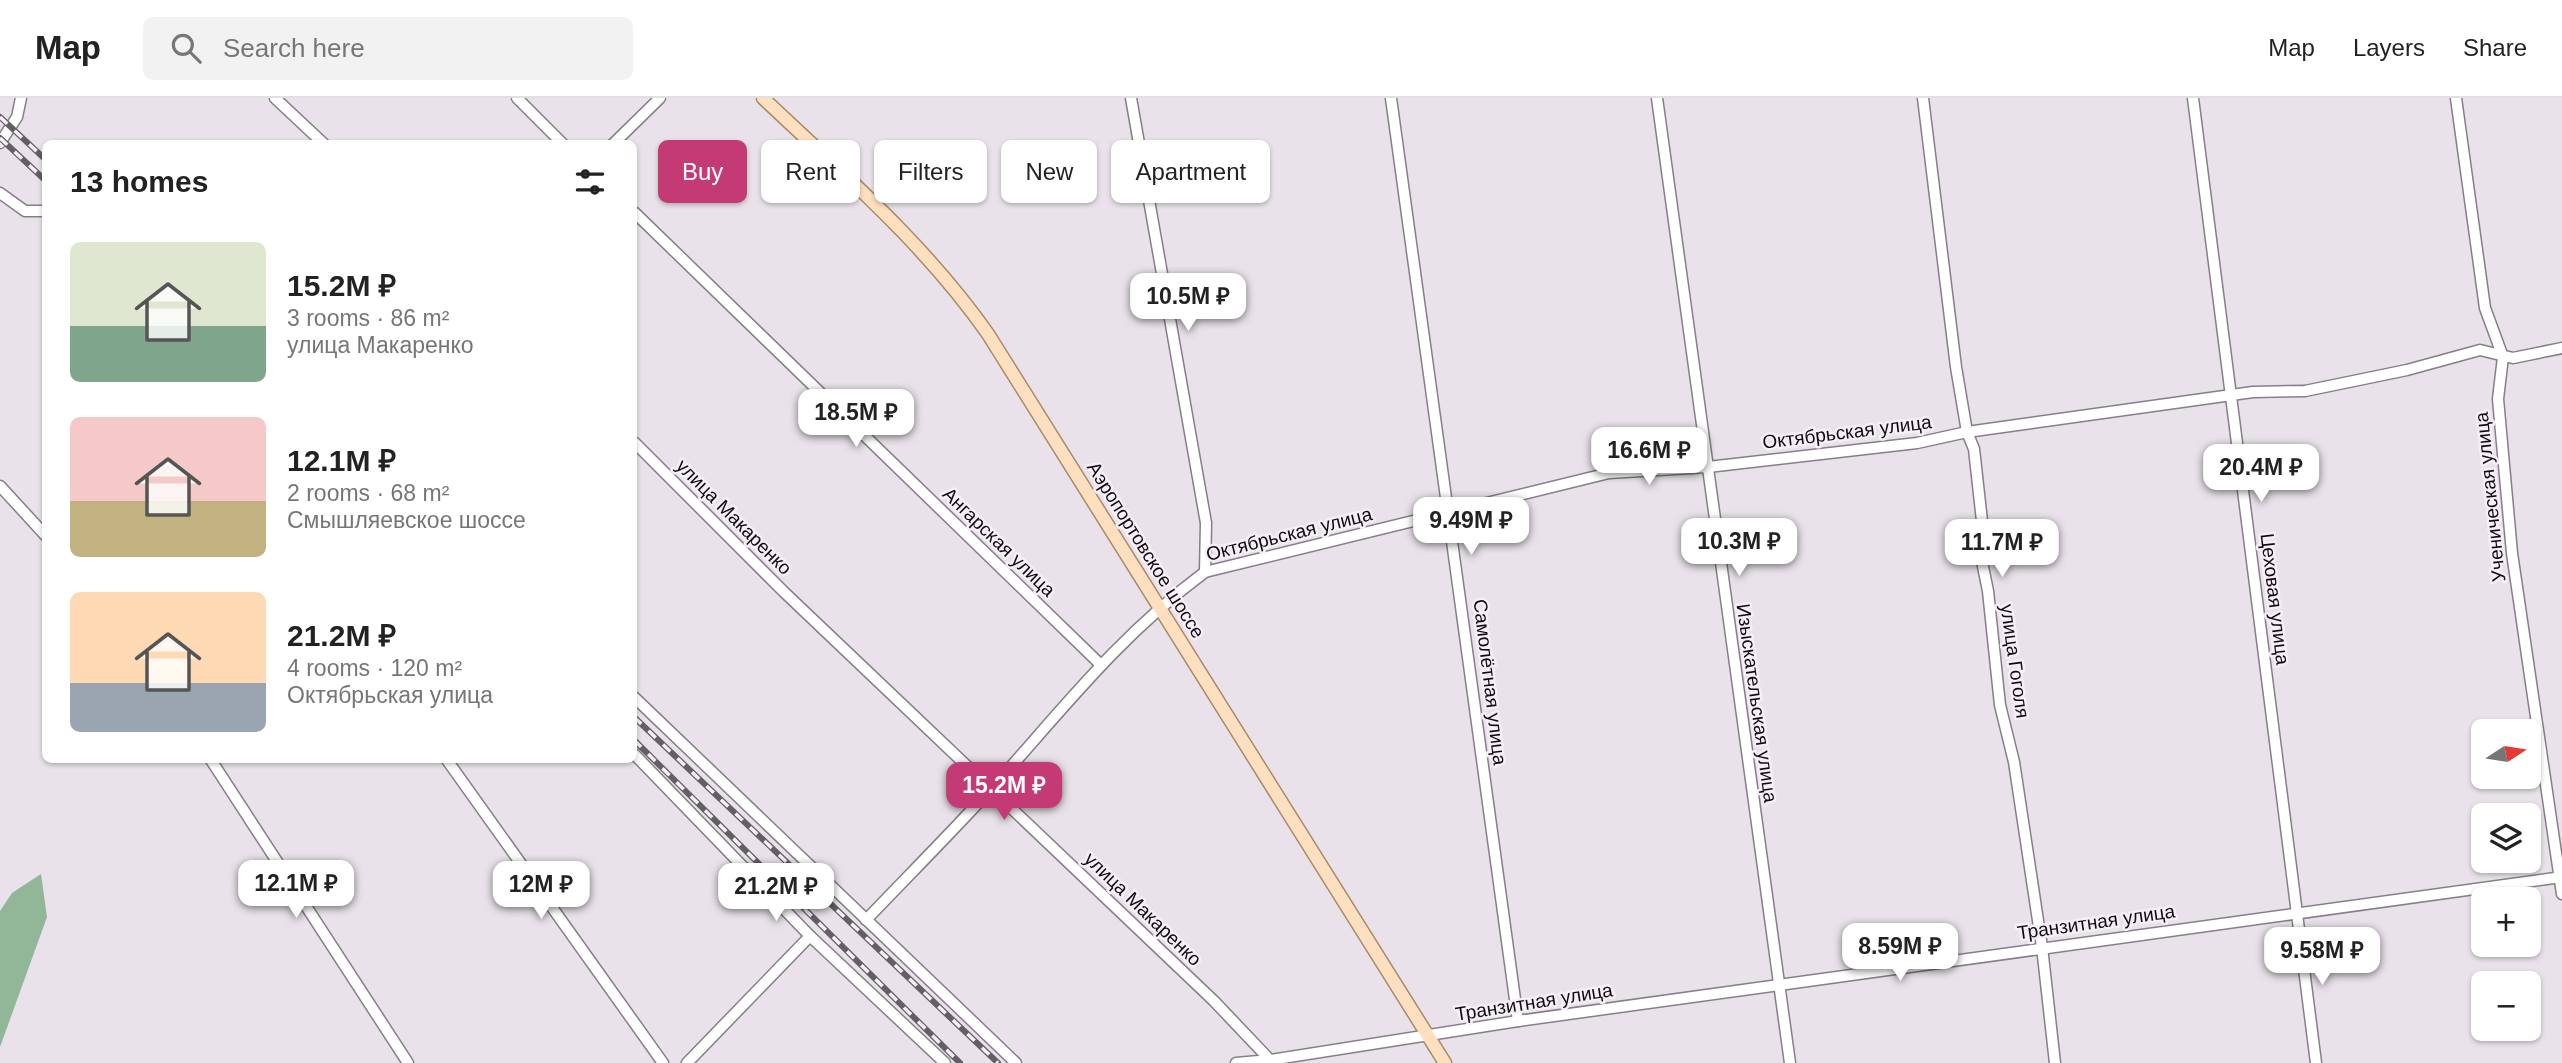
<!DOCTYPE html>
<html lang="en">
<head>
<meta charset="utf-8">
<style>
	:root { --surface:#fff; --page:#f2f2f2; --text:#222; --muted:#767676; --line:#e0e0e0; --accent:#c43a74 }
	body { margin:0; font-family:Helvetica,sans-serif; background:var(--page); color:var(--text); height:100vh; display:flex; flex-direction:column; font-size:26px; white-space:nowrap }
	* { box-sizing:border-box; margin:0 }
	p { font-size:23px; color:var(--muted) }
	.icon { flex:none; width:38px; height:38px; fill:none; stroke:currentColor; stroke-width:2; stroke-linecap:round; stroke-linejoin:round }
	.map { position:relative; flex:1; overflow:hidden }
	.side { position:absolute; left:42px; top:42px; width:595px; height:623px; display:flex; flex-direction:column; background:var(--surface); border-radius:10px; box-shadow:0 2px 5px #0004 }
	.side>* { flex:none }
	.top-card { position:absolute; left:658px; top:42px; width:665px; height:63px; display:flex; gap:14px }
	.needle { width:46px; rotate:78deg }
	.buttons { position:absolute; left:2471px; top:621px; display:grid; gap:14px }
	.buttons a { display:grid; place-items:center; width:70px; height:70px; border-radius:10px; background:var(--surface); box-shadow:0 2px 5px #0004; font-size:35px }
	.price { position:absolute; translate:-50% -60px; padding:0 16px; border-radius:14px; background:#fff; color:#222; font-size:23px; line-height:46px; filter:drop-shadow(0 2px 4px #0008) }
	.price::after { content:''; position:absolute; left:50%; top:42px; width:21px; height:16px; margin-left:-10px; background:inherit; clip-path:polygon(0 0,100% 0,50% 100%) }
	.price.active { background:var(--accent); color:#fff }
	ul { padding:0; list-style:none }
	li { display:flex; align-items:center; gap:21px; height:175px; padding:0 28px }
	li span { display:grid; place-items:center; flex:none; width:196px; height:140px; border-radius:10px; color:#555 }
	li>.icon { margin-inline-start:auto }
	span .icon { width:84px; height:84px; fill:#fffc; stroke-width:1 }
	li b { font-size:30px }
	h2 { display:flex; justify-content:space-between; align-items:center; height:84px; padding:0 28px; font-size:30px }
	.chip { padding:0 24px; border-radius:10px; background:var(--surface); box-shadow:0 2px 5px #0004; font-size:24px; line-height:63px }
	.chip.active { background:var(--accent); color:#fff }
	header { display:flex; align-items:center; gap:42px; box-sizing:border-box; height:98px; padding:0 35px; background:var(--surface); border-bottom:2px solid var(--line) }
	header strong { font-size:33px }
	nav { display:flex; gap:38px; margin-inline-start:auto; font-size:24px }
	.search { width:490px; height:63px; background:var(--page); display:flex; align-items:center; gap:18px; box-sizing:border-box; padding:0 24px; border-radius:10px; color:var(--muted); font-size:26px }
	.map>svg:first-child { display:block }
	.forest { fill:#91b798 }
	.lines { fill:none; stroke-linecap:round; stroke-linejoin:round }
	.minor-casing { stroke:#857f86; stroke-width:13 }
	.major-casing { stroke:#aa8967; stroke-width:15 }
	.minor { stroke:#fff; stroke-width:10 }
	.major { stroke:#fee0c0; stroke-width:12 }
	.rail-casing { stroke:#635f64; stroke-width:6 }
	.rail { stroke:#f6eff7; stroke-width:3.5; stroke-dasharray:10; stroke-linecap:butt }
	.labels { text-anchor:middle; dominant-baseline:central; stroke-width:5; stroke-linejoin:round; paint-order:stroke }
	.street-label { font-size:19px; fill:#0f0c0f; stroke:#f6eff7 }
</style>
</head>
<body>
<header>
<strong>Map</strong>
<div class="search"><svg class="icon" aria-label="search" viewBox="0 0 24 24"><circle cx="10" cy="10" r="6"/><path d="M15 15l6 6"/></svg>Search here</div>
<nav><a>Map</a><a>Layers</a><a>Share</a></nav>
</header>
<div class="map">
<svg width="2562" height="965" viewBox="0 0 2562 965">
	<rect width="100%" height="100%" fill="#e9e2ea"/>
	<!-- forest -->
	<polygon class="forest" points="41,776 47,819 0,949 0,813 12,795"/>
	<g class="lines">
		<defs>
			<g id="minor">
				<polyline points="275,0 324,46"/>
				<polyline points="517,0 563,46"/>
				<polyline points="1131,0 1206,425 1205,474"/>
				<polyline points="1391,0 1518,923"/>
				<polyline points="1657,0 1790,965"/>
				<polyline points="1923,0 1956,269 1967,334 1974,351 1982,423 1979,449 1988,493 2000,607 2014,664 2042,849 2055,965"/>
				<polyline points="2193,0 2316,965"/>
				<polyline points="2456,0 2485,210 2503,259 2498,301 2512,455 2562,796"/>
				<polyline points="0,45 17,19 21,0"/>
				<polyline points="613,46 660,0"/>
				<polyline points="0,95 25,113 46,113"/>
				<polyline points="634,114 1100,566"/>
				<polyline points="634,344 784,494 1214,903 1270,962 1518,923 2562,779"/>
				<polyline points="0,388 46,438"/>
				<polyline points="634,599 1016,965"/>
				<polyline points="634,656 810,838 945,965"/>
				<polyline points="211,662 408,965"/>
				<polyline points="447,662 663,965"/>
				<path d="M 866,822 C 908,778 951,735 992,690 C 1062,612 1119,538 1205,474 L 1609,375 L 1708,369 L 1917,345 L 1967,334 L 2253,294 L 2305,293 L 2407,272 L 2480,252 L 2513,260 L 2562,250"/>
				<polyline points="687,965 810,838"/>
				<polyline points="1236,965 1270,962"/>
			</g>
			<path id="major" d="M 763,0 C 842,75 925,146 988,236 L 1445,965"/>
		</defs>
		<!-- minor casing -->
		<use href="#minor" class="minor-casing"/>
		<!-- major casing -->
		<use href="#major" class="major-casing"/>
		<!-- minor -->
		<use href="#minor" class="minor"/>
		<!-- major -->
		<use href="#major" class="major"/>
		<defs>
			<g id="rail">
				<polyline points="0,19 46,62"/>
				<polyline points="0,40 46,83"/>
				<polyline points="634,619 998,965"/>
				<polyline points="634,642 960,965"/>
			</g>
		</defs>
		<!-- rail casing -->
		<use href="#rail" class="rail-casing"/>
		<!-- rail -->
		<use href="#rail" class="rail"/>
	</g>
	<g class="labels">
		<!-- street labels -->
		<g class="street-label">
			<text transform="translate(1847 334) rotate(-7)">Октябрьская улица</text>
			<text transform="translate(2490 399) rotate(-96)">Ученическая улица</text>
			<text transform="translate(734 419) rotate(45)">улица Макаренко</text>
			<text transform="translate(1289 436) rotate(-14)">Октябрьская улица</text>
			<text transform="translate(999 444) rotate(44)">Ангарская улица</text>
			<text transform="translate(1146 452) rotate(58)">Аэропортовское шоссе</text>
			<text transform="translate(2275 501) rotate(83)">Цеховая улица</text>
			<text transform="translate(2015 563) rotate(82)">улица Гоголя</text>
			<text transform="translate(1490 584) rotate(83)">Самолётная улица</text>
			<text transform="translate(1757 605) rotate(82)">Изыскательская улица</text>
			<text transform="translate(1143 811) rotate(44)">улица Макаренко</text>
			<text transform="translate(2096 824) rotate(-8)">Транзитная улица</text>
			<text transform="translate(1534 904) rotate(-9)">Транзитная улица</text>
		</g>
	</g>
</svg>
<div class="buttons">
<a><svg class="needle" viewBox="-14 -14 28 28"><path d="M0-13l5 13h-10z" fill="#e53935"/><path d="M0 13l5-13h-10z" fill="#767676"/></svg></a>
<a><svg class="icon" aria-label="layers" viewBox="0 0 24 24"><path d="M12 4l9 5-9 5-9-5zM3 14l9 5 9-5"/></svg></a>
<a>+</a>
<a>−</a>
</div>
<b class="price" style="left:1188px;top:235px">10.5M ₽</b>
<b class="price" style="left:856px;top:351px">18.5M ₽</b>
<b class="price" style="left:1649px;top:389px">16.6M ₽</b>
<b class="price" style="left:2261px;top:406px">20.4M ₽</b>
<b class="price" style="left:1471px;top:459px">9.49M ₽</b>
<b class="price" style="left:1739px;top:480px">10.3M ₽</b>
<b class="price" style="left:2002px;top:481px">11.7M ₽</b>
<b class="price active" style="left:1004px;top:724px">15.2M ₽</b>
<b class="price" style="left:296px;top:822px">12.1M ₽</b>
<b class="price" style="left:541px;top:823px">12M ₽</b>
<b class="price" style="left:776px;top:825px">21.2M ₽</b>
<b class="price" style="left:1900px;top:885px">8.59M ₽</b>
<b class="price" style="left:2322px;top:889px">9.58M ₽</b>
<div class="top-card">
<a class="chip active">Buy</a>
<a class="chip">Rent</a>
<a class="chip">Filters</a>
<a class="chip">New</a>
<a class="chip">Apartment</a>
</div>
<section class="side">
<h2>13 homes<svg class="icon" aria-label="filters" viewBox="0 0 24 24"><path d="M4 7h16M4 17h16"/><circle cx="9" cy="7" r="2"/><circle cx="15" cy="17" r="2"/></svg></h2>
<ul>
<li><span style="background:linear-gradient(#dfe7d0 60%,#7fa58c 0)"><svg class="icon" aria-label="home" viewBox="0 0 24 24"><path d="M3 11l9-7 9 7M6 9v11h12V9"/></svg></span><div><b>15.2M ₽</b><p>3 rooms · 86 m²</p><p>улица Макаренко</p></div></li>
<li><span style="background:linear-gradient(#f6c9c9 60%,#c2b280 0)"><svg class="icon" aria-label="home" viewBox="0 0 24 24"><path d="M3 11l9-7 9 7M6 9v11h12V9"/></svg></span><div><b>12.1M ₽</b><p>2 rooms · 68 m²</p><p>Смышляевское шоссе</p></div></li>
<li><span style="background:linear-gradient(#ffd9b3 65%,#9aa5b1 0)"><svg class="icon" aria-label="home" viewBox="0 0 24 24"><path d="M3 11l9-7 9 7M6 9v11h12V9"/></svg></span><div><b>21.2M ₽</b><p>4 rooms · 120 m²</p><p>Октябрьская улица</p></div></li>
</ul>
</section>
</div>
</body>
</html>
